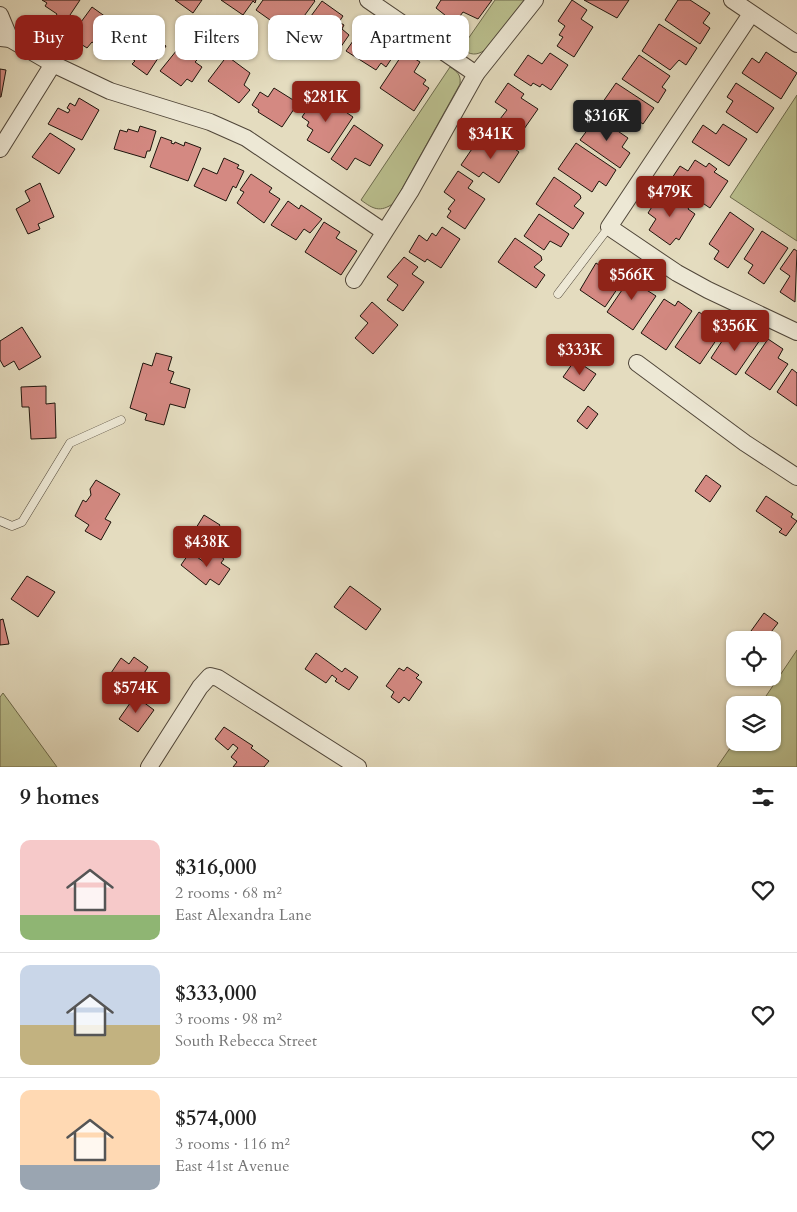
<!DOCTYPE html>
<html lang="en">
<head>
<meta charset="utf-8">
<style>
	:root { --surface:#fff; --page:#f2f2f2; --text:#222; --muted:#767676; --line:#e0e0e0; --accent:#8f2418 }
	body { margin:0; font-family:Cardo,serif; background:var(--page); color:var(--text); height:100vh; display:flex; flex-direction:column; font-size:19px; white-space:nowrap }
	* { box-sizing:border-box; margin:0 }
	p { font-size:16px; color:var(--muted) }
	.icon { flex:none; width:28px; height:28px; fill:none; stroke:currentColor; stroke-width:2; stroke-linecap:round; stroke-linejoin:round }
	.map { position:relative; height:767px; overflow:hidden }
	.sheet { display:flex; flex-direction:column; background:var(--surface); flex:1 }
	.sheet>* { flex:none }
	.top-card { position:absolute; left:15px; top:15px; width:500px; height:45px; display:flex; gap:10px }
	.controls { position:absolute; left:726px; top:631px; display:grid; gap:10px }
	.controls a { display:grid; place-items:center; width:55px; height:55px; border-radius:10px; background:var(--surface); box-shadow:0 1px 4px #0004; font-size:25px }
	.price { position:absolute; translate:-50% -42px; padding:0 11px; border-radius:5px; background:var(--accent); color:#fff; font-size:16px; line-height:32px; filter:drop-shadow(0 1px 2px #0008) }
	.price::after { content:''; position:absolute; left:50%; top:30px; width:15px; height:11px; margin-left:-8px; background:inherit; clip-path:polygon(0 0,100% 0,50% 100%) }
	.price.active { background:#222; color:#fff }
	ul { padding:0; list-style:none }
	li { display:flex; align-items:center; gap:15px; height:125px; padding:0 20px }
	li+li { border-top:1px solid var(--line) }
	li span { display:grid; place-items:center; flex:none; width:140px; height:100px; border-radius:10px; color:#555 }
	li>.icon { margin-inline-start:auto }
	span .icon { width:60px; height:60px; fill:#fffc; stroke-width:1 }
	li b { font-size:21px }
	h2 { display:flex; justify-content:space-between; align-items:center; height:60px; padding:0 20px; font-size:21px }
	.chip { padding:0 18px; border-radius:10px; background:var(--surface); box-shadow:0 1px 4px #0004; font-size:18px; line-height:45px }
	.chip.active { background:var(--accent); color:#fff }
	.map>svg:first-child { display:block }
	.green { fill:#babf8e; stroke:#6c6a4d }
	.building { fill:#d48982; stroke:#1e140c }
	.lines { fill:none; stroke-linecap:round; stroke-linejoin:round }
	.lane-casing { stroke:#504639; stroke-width:9 }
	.street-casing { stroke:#504639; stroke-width:18 }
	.lane { stroke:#ede8d5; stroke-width:8 }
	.street { stroke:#ede8d5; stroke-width:16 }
</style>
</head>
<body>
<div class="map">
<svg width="797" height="767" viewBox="0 0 797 767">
	<rect width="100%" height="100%" fill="#e4dcbf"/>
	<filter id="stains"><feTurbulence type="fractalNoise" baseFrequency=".004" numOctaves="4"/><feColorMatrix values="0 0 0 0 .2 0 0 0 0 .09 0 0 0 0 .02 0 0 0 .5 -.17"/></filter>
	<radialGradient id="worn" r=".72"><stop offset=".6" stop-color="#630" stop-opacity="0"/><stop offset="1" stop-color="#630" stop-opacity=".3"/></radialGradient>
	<!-- green -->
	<g class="green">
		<path d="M 495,0 L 525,0 L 485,50 C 476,56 471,55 461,49 Z"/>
		<path d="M 450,67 C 458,72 461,75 460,84 L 394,203 C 380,213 373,209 361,200 Z"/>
		<polygon points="797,95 797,241 730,197"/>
		<polygon points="797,650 797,767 717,767 735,741 772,742 772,705 760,705"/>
		<polygon points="3,693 57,767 0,767 0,697"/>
	</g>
	<!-- building -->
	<g class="building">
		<polygon points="42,0 80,0 70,15 75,19 65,34 51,24 57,14 45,6 47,3"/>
		<polygon points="175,0 202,0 193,13"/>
		<polygon points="221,0 256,0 255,3 253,1 243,15"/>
		<polygon points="263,0 314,0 315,1 294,30 290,27 287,32 256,10"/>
		<polygon points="441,0 492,0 478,19 463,12 455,23 436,8"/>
		<polygon points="572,0 587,10 581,19 593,27 574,57 557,46 563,37 559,35 565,26 558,21"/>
		<polygon points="584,0 629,0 617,18"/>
		<polygon points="678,0 690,0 710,13 703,23 710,28 700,44 665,20"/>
		<polygon points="322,1 343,16 339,22 344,25 342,29 349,35 338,51 309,30 317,19 311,16"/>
		<polygon points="92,7 124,30 112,48 103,42 100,47 92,42 87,48 70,37"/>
		<polygon points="659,24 697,48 686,65 679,60 670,70 642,51"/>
		<polygon points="137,26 166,46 147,75 132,64 135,61 121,51"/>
		<polygon points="360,31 368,36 370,34 396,52 386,67 381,63 376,70 346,51"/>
		<polygon points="181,45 199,58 195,62 202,67 192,82 187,79 181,86 160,71"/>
		<polygon points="404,52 420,62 414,72 426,80 423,84 429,88 414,111 380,88"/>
		<polygon points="766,52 797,73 781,99 742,73 752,58 759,63"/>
		<polygon points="550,53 568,65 551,90 542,84 540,87 533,83 531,86 514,75 528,55 542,64"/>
		<polygon points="639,55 670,76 662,87 666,90 658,103 622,79"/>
		<polygon points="227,56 250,73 244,85 250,90 239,103 208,81"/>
		<polygon points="0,69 6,70 1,97 0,97"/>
		<polygon points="508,83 524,94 521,98 538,109 517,139 499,127 503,121 500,119 507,110 495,102"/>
		<polygon points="616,83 654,108 643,124 633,117 629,127 625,127 598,109"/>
		<polygon points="736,83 774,108 757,133 726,112 733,101 727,97"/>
		<polygon points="274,88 298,103 282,127 258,112 259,110 252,105 260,92 268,97"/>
		<polygon points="318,93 353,117 329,153 307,140 313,130 307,126 309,122 302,117"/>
		<polygon points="79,98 99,110 82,140 48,124 58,108 68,113 70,110 67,108 70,103 75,106"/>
		<polygon points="597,117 628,138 622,147 630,153 620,168 580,140"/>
		<polygon points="723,124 747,139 729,166 692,142 703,125 716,134"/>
		<polygon points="354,125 383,145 370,166 355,158 347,170 331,159"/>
		<polygon points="140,126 156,131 150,151 147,151 145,158 114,149 120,130 127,132 128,129 138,132"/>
		<polygon points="50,133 75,149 59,174 32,157"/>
		<polygon points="161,137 172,141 171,143 174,144 175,142 184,146 185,142 201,148 188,181 150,167"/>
		<polygon points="498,137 519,152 499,183 483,172 479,177 461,165 476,143 488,152"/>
		<polygon points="576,143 616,170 606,186 599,181 592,192 558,169"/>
		<polygon points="224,158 239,165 237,168 244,171 236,188 233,186 226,201 194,186 203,168 217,174"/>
		<polygon points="695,160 706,167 709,163 717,169 714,172 728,181 710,208 670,181 680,166 688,171"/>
		<polygon points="458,171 473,181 468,188 485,199 465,229 447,217 451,211 448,209 455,200 444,192"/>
		<polygon points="251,174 272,188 269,192 280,199 264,223 237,203 244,192 240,190"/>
		<polygon points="554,177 580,195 581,198 574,206 584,213 573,229 536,204"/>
		<polygon points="40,183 54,217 38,224 40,229 28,234 16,209 30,201 25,191"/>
		<polygon points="669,191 690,206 688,209 695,214 679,240 676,238 670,245 649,230 656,219 648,213 657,199 662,202"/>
		<polygon points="288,201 299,209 301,205 322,219 310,233 304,229 296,240 271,225"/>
		<polygon points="730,212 754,229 728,268 714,259 719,251 709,244"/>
		<polygon points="539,214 569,234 561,247 550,241 544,250 524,236"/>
		<polygon points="324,222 340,232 336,238 357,251 341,275 305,252"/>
		<polygon points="442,227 460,239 441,268 427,259 425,262 409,252 419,235 427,241 432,233 436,236"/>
		<polygon points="762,231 788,248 764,284 748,273 753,265 744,259"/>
		<polygon points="515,238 541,256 542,260 534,267 545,275 536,288 498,262"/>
		<polygon points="794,249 797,251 795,302 780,292 790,276 780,269"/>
		<polygon points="404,257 418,267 412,274 424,282 403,311 387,300 398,285 387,277"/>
		<polygon points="614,260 630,270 605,307 580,290 596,263 607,270"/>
		<polygon points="635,271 650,281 645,289 656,296 633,330 607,312"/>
		<polygon points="664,299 675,306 678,301 692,311 666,350 641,333"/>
		<polygon points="372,302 398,325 373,354 355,338 368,323 360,316"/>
		<polygon points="699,312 713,322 709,329 719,336 700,364 675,347"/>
		<polygon points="22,327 41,357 19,370 14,361 4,367 0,360 0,341"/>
		<polygon points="746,330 760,340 736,375 711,358 726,335 737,342"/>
		<polygon points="768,339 783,349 778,358 788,364 770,390 745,373"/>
		<polygon points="156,353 172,357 168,370 174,372 170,383 190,389 185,408 170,404 164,425 145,420 147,414 130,408 143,363 152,366"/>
		<polygon points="575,360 596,374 584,391 563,377"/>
		<polygon points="792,369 797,373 797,406 777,392"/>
		<polygon points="46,386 46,404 55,403 56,438 31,439 29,407 22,407 21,387"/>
		<polygon points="588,406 598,414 587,429 577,421"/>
		<polygon points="706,475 721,486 710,502 695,491"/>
		<polygon points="96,480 120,494 105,519 111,522 101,540 85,531 89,525 75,516 83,500 86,502 91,495 90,489"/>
		<polygon points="766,496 793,514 791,517 797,521 786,536 779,532 782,529 756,511"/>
		<polygon points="204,515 220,525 212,538 196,528"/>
		<polygon points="212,550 224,559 221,563 230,569 219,585 210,579 206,585 181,565 190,552 204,562"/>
		<polygon points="27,576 55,592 38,617 11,599"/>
		<polygon points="350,586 381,609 366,630 334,607"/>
		<polygon points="764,613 778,623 765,640 751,631"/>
		<polygon points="3,619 9,644 0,645 0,620"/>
		<polygon points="316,653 342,672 345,668 358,677 349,690 335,681 337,679 332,675 326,683 305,669"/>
		<polygon points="134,657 148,667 141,678 147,682 138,695 111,673 121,658 129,664"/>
		<polygon points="407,667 419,675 416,678 422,682 409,701 404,697 399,703 391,697 394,692 386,686 399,668 404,671"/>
		<polygon points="135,696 154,710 138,732 119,719"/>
		<polygon points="224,727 253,746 251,748 269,761 264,767 233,767 237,762 231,757 238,748 233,744 228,750 215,739"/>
	</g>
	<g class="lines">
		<defs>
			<g id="lane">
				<polyline points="558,294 609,227"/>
				<polyline points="0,521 12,526 22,522 70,443 121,420"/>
			</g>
			<g id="street">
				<polyline points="368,0 476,74"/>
				<polyline points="732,0 797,44"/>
				<polyline points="751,14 609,227 677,273 708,290 797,332"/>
				<polyline points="0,15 10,39"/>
				<polyline points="0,38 10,39 53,64 110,91 210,122 246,138 383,231"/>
				<polyline points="0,149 53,64"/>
				<polyline points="354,280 410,192 476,74 535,0"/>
				<polyline points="637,363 745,443 797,477"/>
				<polyline points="149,767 200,687 210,676 218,678 358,767"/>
			</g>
		</defs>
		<!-- lane casing -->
		<use href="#lane" class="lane-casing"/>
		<!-- street casing -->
		<use href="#street" class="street-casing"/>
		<!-- lane -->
		<use href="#lane" class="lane"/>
		<!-- street -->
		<use href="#street" class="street"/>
	</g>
	<rect width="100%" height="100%" filter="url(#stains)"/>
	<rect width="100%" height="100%" fill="url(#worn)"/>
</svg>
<div class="controls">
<a><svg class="icon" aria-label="locate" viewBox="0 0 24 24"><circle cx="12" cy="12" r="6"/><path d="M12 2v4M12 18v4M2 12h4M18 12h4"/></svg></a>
<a><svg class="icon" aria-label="layers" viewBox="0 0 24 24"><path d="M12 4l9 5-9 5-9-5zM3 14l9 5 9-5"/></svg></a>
</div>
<b class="price" style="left:326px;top:123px">$281K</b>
<b class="price active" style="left:607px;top:142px">$316K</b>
<b class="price" style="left:491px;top:160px">$341K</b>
<b class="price" style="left:670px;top:218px">$479K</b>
<b class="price" style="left:632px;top:301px">$566K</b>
<b class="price" style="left:735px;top:352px">$356K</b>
<b class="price" style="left:580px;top:376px">$333K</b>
<b class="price" style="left:207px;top:568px">$438K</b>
<b class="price" style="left:136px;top:714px">$574K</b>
<div class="top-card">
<a class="chip active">Buy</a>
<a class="chip">Rent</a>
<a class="chip">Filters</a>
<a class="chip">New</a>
<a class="chip">Apartment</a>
</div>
</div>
<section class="sheet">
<h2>9 homes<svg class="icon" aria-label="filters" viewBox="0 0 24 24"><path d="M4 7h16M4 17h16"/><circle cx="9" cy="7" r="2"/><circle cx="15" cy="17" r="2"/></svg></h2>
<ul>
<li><span style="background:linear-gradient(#f6c9c9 75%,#8fb573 0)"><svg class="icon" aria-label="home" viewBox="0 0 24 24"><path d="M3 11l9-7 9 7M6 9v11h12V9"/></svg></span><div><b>$316,000</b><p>2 rooms · 68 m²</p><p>East Alexandra Lane</p></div><svg class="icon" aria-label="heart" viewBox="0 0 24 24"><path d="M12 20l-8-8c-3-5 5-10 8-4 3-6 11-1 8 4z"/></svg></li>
<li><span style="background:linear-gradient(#c9d6e8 60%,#c2b280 0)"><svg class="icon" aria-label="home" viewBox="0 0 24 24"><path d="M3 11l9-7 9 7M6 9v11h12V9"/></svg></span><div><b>$333,000</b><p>3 rooms · 98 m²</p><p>South Rebecca Street</p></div><svg class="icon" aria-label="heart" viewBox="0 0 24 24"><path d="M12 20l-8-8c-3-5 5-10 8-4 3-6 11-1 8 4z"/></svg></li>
<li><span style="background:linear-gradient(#ffd9b3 75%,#9aa5b1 0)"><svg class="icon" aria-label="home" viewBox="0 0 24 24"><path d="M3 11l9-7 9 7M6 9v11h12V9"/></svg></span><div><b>$574,000</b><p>3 rooms · 116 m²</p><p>East 41st Avenue</p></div><svg class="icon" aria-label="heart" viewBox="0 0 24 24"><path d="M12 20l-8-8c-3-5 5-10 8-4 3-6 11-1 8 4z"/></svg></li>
</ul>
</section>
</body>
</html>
